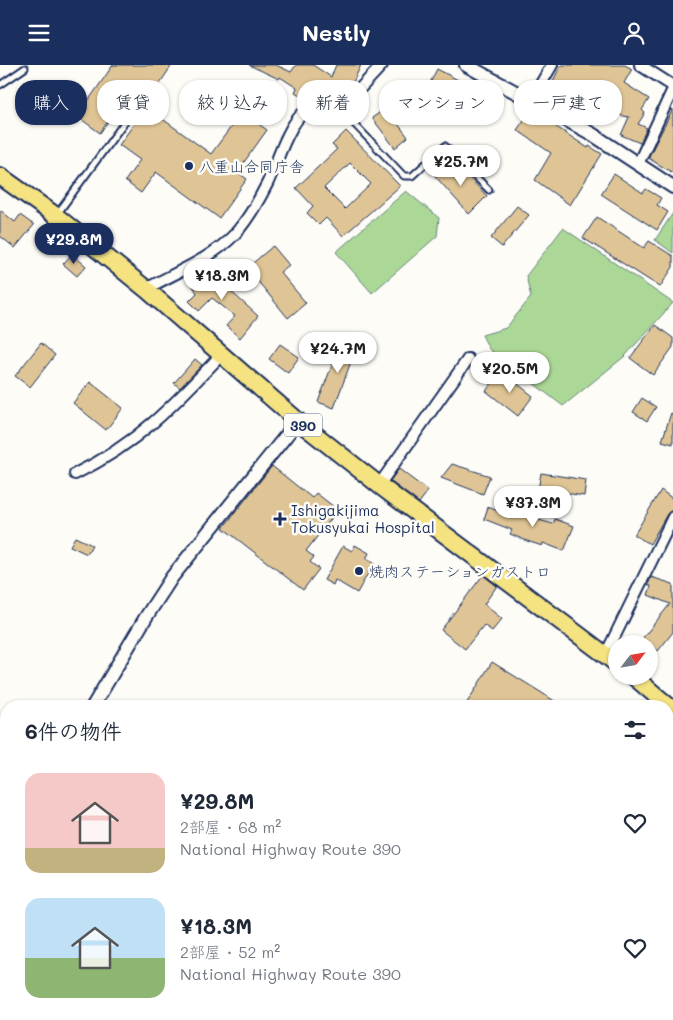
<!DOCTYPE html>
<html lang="ja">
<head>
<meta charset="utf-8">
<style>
	:root { --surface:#fff; --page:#f2f2f3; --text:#1f2937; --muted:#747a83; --accent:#1b2f5e }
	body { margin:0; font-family:Mali,"Klee One",sans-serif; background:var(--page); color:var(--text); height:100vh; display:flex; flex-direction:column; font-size:19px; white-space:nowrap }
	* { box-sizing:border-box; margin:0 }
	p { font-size:16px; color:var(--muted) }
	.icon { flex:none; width:28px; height:28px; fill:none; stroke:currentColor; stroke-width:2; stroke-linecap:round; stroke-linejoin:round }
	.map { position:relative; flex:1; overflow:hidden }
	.sheet { position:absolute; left:0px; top:635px; width:674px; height:320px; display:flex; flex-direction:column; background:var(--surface); border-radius:20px 20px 0 0; box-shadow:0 1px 4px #0004 }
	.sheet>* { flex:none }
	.hud { position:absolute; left:15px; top:15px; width:644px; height:45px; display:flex; gap:10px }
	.needle { width:32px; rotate:59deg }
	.fabs { position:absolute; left:608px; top:570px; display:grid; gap:10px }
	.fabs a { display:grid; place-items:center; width:50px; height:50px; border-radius:50%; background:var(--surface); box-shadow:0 1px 4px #0004; font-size:25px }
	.price { position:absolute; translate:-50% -42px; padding:0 11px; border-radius:18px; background:#fff; color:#222; font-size:16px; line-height:32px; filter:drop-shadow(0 1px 2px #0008) }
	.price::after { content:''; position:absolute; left:50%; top:30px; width:15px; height:11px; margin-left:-8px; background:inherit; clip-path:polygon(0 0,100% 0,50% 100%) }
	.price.selected { background:var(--accent); color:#fff }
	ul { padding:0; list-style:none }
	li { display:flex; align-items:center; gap:15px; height:125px; padding:0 25px }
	li span { display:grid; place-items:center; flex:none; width:140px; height:100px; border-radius:15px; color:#555 }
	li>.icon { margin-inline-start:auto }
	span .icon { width:60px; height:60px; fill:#fffc; stroke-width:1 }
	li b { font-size:21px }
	h2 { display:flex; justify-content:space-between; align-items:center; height:60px; padding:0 25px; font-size:21px }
	.tag { padding:0 18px; border-radius:20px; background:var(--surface); box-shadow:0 1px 4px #0004; font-size:18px; line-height:45px }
	.tag.selected { background:var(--accent); color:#fff }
	header { display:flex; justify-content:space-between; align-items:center; height:65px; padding:0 25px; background:var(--accent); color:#fff; font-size:22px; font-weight:700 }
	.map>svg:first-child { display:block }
	.green { fill:#acd897; stroke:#64847a }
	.building { fill:#dfc595; stroke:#1b2f5e; fill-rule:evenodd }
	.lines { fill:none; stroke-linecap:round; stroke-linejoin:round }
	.service-casing { stroke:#1b2f5e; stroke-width:9 }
	.minor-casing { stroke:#1b2f5e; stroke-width:14 }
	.tertiary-casing { stroke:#1b2f5e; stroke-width:16 }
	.trunk-casing { stroke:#1b2f5e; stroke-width:20 }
	.service { stroke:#fdfcf7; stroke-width:5 }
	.minor { stroke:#fdfcf7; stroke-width:10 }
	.tertiary { stroke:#fdfcf7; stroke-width:12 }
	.trunk { stroke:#f5e382; stroke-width:16 }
	.poi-dot { fill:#1b2f5e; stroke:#fdfcf7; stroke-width:2 }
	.labels { text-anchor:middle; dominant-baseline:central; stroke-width:5; stroke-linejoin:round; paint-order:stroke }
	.shield { fill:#fdfcf7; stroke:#5f6c8c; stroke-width:1 }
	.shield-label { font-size:14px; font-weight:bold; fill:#1b2f5e }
	.poi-label { font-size:15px; fill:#1b2f5e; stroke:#fdfcf7; text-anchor:start }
</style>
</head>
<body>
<header><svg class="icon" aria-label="menu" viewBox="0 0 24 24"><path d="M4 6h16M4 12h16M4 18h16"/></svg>Nestly<svg class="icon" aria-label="person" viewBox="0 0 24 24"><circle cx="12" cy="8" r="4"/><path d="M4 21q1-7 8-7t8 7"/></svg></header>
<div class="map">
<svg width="673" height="955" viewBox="0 0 673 955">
	<rect width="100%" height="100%" fill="#fdfcf7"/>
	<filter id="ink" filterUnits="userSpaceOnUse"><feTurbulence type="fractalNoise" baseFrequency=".02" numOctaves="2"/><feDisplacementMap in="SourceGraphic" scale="10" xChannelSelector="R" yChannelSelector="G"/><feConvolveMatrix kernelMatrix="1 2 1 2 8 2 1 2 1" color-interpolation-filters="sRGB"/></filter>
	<g filter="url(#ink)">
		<!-- green -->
		<g class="green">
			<polygon points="406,126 439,153 437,171 372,228 336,187"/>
			<polygon points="673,148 673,188 655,175"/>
			<polygon points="563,163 673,238 625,291 563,341 489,284 482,270 506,263 531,232 526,211"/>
			<polygon points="380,949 409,949 427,955 375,955"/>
		</g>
		<!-- building -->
		<g class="building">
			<polygon points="113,0 172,0 154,27 137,15 100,68 74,49 83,36 86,39"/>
			<polygon points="249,0 276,0 291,7 296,0 313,0 331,12 336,0 361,0 350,24 340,35 332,31 329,36 310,28 306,34 295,27 297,23 280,12 279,14"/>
			<polygon points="561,0 625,0 632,4 624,18 649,34 642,45 645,48 638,59 647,63 640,78 621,70 629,52 595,46 597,35 565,18 560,29 549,24"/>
			<polygon points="437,4 460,16 449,36 427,24"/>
			<polygon points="146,42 211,89 242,47 267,65 237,107 247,114 219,153 156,107 141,128 125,116 140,95 119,80"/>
			<polygon points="386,43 408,72 395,83 372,53"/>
			<polygon points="673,44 673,108 648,93"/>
			<polygon points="531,45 588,83 589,81 602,89 570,140 535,115 551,88 517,65"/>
			<path d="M 346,66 L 400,121 L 343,171 L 326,153 L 319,160 L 307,148 L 313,141 L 296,123 L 337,84 L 332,80 ZM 350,98 L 371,119 L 345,144 L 324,123 Z"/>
			<polygon points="452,95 487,131 469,149 435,111"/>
			<polygon points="614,109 643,128 646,124 661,133 657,140 668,147 657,165 601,129"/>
			<polygon points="517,141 529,150 502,182 491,173"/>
			<polygon points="0,145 15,157 20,150 34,160 15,183 0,171"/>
			<polygon points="597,152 644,183 649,176 673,191 673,202 660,222 583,173"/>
			<polygon points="273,181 289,200 280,207 306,238 288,253 247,203"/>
			<polygon points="72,189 86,201 77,211 63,199"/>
			<polygon points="205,205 211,215 218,207 228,218 225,221 258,251 240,273 226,261 235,251 212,233 199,246 189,236 197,228 189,214"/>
			<polygon points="655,260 673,273 673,282 653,310 630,293"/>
			<polygon points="342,274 357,280 334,343 318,337"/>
			<polygon points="41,278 55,290 30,322 15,311"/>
			<polygon points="280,279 299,292 288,308 269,294"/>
			<polygon points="195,294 202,300 180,323 174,318"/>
			<polygon points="501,306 533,331 518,351 486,326"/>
			<polygon points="90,317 123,343 106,365 73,338"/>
			<polygon points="642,333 656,342 647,356 633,347"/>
			<polygon points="671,348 673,349 673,379 662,376"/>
			<polygon points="452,399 490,411 483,429 441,413"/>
			<polygon points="272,401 312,433 316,428 338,445 306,486 314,492 310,497 319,504 303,525 223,463"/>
			<polygon points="399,404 428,426 419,438 390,416"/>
			<polygon points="541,408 586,415 584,431 553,426 551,438 536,436"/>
			<polygon points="661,425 673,434 673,445 667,449 650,479 634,470"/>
			<polygon points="488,442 513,452 516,442 535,444 532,453 553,459 555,454 574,461 564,486 543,478 542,481 527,476 510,469 512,465 484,454"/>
			<polygon points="75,472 92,480 87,489 70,481"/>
			<polygon points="355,480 369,488 366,494 374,498 357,528 335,515 333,520 324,515 343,481 352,486"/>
			<polygon points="483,510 497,521 484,539 502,554 492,566 484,560 465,584 441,565"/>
			<polygon points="651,512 673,519 673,567 658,586 642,574 670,539 648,530 651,521 648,520"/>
			<polygon points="492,597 542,628 562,641 465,641"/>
		</g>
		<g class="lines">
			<defs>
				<g id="service">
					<polyline points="0,20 25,3"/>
					<polyline points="341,45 404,111 412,111 445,81 489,125"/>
					<polyline points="58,148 137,40 151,32"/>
				</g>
				<g id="minor">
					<polyline points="640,0 673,21"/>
					<polyline points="532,34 552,0"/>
					<polyline points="638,99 673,24"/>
					<path d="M 146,224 C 174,208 211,194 234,170 C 248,155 258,137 267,119 C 277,100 290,47 314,42 C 321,41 332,44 340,45 L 382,0"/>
					<path d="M 75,409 C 137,379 174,340 221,290"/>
					<polyline points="379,420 468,294"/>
					<polyline points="606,589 673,452"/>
				</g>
				<g id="tertiary">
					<polyline points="466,0 592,69 673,122"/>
					<polyline points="93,641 146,552 172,512 298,356"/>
					<polyline points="0,725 6,727"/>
					<polyline points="0,808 6,796"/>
					<polyline points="455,949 468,955"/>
				</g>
				<g id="trunk">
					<polyline points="0,111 56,151 146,224 298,356 379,420 616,598"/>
					<polyline points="633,611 673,645"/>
				</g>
			</defs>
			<!-- service casing -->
			<use href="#service" class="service-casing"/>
			<!-- minor casing -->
			<use href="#minor" class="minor-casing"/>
			<!-- tertiary casing -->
			<use href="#tertiary" class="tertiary-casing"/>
			<!-- trunk casing -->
			<use href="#trunk" class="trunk-casing"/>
			<!-- service -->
			<use href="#service" class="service"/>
			<!-- minor -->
			<use href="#minor" class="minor"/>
			<!-- tertiary -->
			<use href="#tertiary" class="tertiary"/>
			<!-- trunk -->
			<use href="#trunk" class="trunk"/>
		</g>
	</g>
	<!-- markers -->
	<g class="poi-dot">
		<circle cx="189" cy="101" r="5"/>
		<path d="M277.5 446.5h5v5h5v5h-5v5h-5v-5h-5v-5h5z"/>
		<circle cx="359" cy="506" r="5"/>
	</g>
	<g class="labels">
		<!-- shield labels -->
		<rect class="shield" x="284" y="348.5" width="38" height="23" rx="4"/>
		<g class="shield-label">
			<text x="303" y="360">390</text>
		</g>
		<!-- poi labels -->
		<g class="poi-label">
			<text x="199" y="101">八重山合同庁舎</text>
			<text x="291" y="445">Ishigakijima<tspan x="291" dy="17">Tokusyukai Hospital</tspan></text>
			<text x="369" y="506">焼肉ステーションガストロ</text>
		</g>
	</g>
</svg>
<div class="fabs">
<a><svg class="needle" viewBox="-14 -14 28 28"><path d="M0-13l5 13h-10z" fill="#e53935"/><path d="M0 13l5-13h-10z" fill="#747a83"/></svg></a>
</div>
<b class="price" style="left:461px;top:122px">¥25.7M</b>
<b class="price selected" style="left:74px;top:200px">¥29.8M</b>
<b class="price" style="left:222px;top:236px">¥18.3M</b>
<b class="price" style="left:338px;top:309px">¥24.7M</b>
<b class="price" style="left:510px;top:329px">¥20.5M</b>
<b class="price" style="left:533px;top:463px">¥37.3M</b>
<div class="hud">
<a class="tag selected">購入</a>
<a class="tag">賃貸</a>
<a class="tag">絞り込み</a>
<a class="tag">新着</a>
<a class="tag">マンション</a>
<a class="tag">一戸建て</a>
</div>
<section class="sheet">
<h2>6件の物件<svg class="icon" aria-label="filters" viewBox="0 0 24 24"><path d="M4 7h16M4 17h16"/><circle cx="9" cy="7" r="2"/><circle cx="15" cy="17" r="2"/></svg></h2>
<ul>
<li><span style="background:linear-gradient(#f6c9c9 75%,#c2b280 0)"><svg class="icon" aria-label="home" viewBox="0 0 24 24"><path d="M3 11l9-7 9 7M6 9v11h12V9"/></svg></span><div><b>¥29.8M</b><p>2部屋 · 68 m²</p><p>National Highway Route 390</p></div><svg class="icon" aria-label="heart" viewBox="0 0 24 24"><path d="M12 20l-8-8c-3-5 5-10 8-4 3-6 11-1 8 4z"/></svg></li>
<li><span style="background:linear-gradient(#bfe0f5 60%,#8fb573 0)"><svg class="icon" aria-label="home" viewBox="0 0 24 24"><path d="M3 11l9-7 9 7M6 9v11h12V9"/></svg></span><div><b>¥18.3M</b><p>2部屋 · 52 m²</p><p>National Highway Route 390</p></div><svg class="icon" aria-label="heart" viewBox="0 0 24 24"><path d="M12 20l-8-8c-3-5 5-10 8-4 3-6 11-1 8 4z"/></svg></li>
</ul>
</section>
</div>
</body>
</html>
